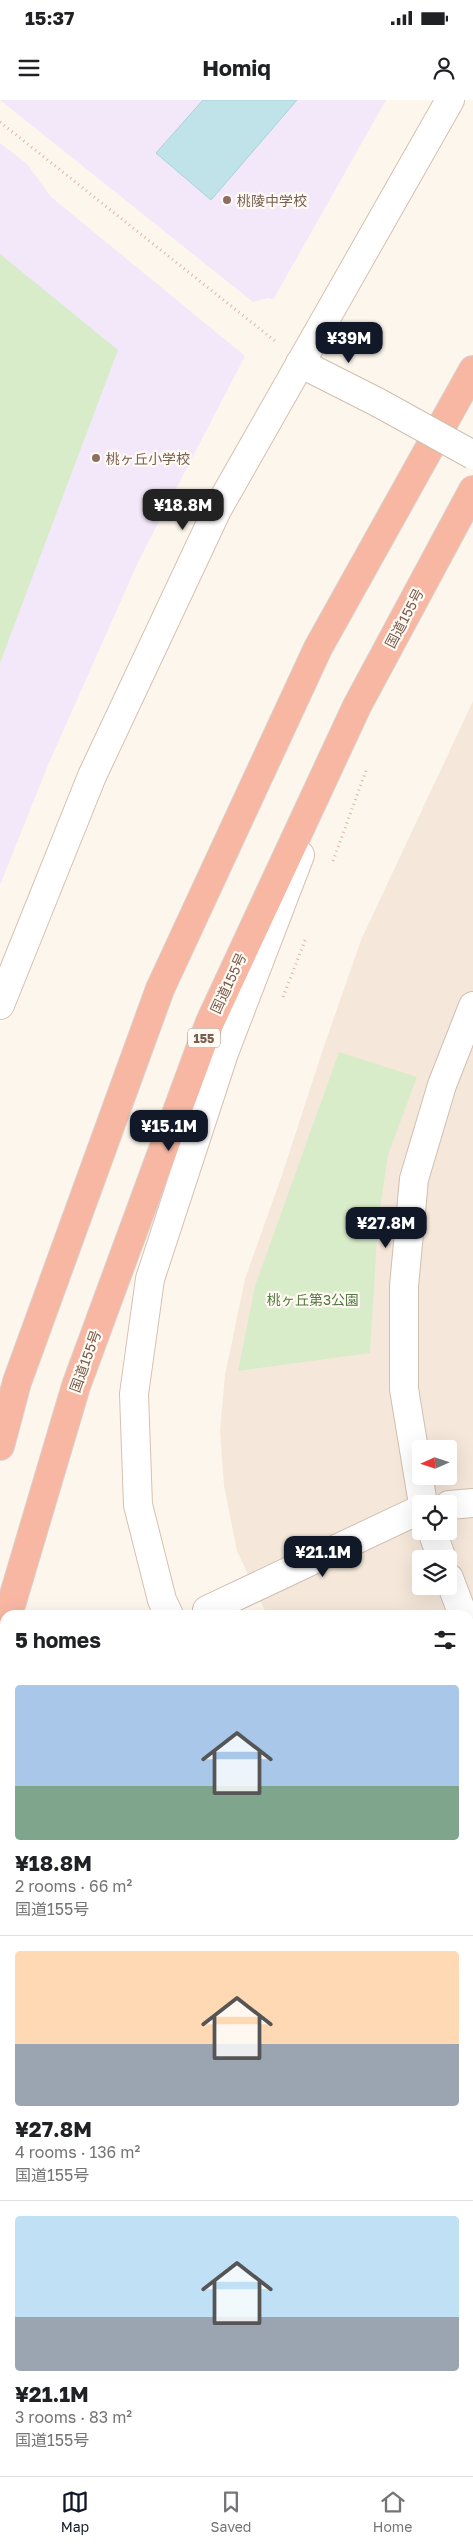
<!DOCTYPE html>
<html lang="en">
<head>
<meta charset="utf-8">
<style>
	:root { --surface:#fff; --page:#f6f6f6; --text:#202124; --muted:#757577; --line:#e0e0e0; --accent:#111827 }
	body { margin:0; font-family:"Golos Text","Noto Sans JP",sans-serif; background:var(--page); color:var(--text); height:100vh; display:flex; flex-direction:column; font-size:19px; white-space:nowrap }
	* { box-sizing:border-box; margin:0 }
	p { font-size:16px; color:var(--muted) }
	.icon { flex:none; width:28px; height:28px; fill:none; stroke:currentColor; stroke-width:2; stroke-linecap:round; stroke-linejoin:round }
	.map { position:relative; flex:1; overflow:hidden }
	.sheet { position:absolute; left:0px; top:1510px; width:474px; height:866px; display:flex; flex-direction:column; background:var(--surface); border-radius:15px 15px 0 0; box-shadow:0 5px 20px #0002 }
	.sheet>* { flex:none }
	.needle { width:32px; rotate:267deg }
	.controls { position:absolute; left:412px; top:1340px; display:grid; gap:10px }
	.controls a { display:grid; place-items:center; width:45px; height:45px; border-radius:5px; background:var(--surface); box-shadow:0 5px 20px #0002; font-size:25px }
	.price { position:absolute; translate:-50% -42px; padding:0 11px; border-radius:10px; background:var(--accent); color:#fff; font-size:16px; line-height:32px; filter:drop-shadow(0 1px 2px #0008) }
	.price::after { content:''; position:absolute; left:50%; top:30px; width:15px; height:11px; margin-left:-8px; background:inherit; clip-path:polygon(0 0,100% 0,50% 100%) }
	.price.on { background:#222; color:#fff }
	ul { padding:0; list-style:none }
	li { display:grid; align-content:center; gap:10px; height:265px; padding:0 15px }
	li+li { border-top:1px solid var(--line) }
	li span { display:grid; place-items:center; height:155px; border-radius:5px; color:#555 }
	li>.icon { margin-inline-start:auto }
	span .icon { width:90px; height:90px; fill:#fffc; stroke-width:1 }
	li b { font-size:21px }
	h2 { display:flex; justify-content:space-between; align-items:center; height:60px; padding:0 15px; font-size:21px }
	.status { display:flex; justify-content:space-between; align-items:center; height:35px; padding:0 25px; background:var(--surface); direction:ltr }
	.status svg { height:14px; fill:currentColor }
	header { display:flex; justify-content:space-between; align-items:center; height:65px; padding:0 15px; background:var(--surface); font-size:22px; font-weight:700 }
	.tab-bar { display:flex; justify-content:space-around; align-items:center; height:70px; border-top:1px solid var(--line); background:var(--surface); font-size:14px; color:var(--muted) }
	.tab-bar a { display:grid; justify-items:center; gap:2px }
	.tab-bar .on { color:var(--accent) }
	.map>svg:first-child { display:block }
	.residential { fill:#f5e8da; fill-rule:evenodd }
	.education { fill:#f3e8fa }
	.green { fill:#d8ecc9 }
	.water { fill:#bfe3e8; stroke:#a5d3da }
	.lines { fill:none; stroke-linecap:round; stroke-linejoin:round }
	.street-casing { stroke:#d1beb0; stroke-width:30 }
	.secondary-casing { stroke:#d6c0b0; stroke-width:30 }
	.highway-casing { stroke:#dad1cd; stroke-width:30 }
	.path { stroke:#d9b8a5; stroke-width:3; stroke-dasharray:1 4; stroke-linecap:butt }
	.street { stroke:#fff; stroke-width:28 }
	.secondary { stroke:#fff; stroke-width:28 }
	.highway { stroke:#f7b7a3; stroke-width:28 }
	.street-bridge-casing { stroke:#d1beb0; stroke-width:30; stroke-linecap:butt }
	.street-bridge { stroke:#fff; stroke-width:28 }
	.education-dot { fill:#8d6e63; stroke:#fffaf3; stroke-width:2 }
	.labels { text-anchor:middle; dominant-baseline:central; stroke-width:4.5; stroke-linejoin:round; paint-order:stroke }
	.shield { fill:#fffaf3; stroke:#a28b7f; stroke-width:1 }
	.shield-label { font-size:12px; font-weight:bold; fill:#7a5c4d }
	.education-label { font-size:14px; fill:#785e54; stroke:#fffaf3; text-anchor:start }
	.street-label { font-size:14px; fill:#7a5c4d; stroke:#fffaf3 }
	.park-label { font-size:14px; fill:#537a41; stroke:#fffaf3 }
</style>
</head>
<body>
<div class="status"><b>15:37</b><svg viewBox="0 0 49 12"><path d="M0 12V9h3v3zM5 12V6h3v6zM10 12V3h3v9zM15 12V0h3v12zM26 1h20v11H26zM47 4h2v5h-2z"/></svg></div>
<header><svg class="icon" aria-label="menu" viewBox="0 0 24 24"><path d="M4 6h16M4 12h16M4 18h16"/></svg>Homiq<svg class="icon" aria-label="person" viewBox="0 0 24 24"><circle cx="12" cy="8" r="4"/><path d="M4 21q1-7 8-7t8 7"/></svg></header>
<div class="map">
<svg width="473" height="2376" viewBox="0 0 473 2376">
	<rect width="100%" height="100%" fill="#fdf6ec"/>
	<!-- residential -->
	<path class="residential" d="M 473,601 L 473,1816 L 469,1811 L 469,1515 L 267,1515 L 237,1451 L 224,1386 L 220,1331 L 225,1275 L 245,1179 L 283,1072 L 323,949 L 361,840 ZM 421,1349 L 449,1349 L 449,1376 L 421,1376 ZM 421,1404 L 449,1404 L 449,1431 L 421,1431 ZM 421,1459 L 449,1459 L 449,1486 L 421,1486 Z"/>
	<!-- education -->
	<g class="education">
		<polygon points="0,0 386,0 273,200 268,198 253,202"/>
		<polygon points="0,43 27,64 51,97 245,256 139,460 48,665 0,785"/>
	</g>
	<!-- green -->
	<g class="green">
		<polygon points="0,154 118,250 0,563"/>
		<polygon points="339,952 417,977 388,1055 378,1121 370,1253 238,1271 255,1186"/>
	</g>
	<!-- water -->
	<polygon class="water" points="203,0 297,0 211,100 156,53"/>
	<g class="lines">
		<defs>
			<g id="street">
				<polyline points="300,263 379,303"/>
				<polyline points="423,1404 404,1289 404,1186 414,1079 442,985 473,906"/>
				<polyline points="449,1405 473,1403"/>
				<polyline points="432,1431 442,1459"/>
				<polyline points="449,1478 463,1515"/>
				<polyline points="207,1510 421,1409"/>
			</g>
			<g id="secondary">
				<polyline points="0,905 92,676 217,410 450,0"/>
				<polyline points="169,1515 162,1500 138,1405 134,1294 150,1179 224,953 300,755"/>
				<polyline points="469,1830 473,1836"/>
				<polyline points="0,1885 5,1878"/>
				<polyline points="469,1909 473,1918"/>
				<polyline points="469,2157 473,2149"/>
				<polyline points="469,2234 473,2228"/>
				<polyline points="183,2376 205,2371"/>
				<polyline points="285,2376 295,2371"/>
			</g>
			<g id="highway">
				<polyline points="0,1346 17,1282 160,889 318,548 473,270"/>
				<polyline points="8,1515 76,1286 210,922 357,606 473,390"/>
				<polyline points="0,1548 5,1527"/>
			</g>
		</defs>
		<!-- street casing -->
		<use href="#street" class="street-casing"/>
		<!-- secondary casing -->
		<use href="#secondary" class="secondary-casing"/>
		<!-- highway casing -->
		<use href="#highway" class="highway-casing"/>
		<!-- path -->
		<g class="path">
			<polyline points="0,22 275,241"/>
			<polyline points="333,761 367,668"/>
			<polyline points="283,897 306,838"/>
			<polyline points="0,2217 5,2210"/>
		</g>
		<!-- street -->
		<use href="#street" class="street"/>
		<!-- secondary -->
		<use href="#secondary" class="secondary"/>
		<!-- highway -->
		<use href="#highway" class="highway"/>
		<defs>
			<polyline id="street-bridge" points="379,303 473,355"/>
		</defs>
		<!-- street-bridge casing -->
		<use href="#street-bridge" class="street-bridge-casing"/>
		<!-- street-bridge -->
		<use href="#street-bridge" class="street-bridge"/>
	</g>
	<!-- markers -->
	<g class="education-dot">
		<circle cx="227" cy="100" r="5"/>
		<circle cx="96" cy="358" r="5"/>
	</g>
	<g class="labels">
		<!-- shield labels -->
		<rect class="shield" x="188" y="928.5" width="32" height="19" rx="4"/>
		<g class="shield-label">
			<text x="204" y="938">155</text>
		</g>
		<!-- education labels -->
		<g class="education-label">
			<text x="237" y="100">桃陵中学校</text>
			<text x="106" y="358">桃ヶ丘小学校</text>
		</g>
		<!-- street labels -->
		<g class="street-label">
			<text transform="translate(404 518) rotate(-62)">国道155号</text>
			<text transform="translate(228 883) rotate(-65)">国道155号</text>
			<text transform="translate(85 1261) rotate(-70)">国道155号</text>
		</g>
		<!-- park labels -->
		<g class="park-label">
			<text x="313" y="1199">桃ヶ丘第3公園</text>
		</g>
	</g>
</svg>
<div class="controls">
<a><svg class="needle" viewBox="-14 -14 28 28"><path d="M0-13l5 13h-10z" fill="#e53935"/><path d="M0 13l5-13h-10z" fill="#757577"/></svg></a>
<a><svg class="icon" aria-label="locate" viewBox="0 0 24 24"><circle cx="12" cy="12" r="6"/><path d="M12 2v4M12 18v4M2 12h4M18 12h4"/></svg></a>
<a><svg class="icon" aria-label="layers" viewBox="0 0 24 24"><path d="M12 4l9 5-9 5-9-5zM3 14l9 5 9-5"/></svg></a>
</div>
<b class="price" style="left:349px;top:264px">¥39M</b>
<b class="price on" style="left:183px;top:431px">¥18.8M</b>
<b class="price" style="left:169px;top:1052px">¥15.1M</b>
<b class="price" style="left:386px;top:1149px">¥27.8M</b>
<b class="price" style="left:323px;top:1478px">¥21.1M</b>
<section class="sheet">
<h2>5 homes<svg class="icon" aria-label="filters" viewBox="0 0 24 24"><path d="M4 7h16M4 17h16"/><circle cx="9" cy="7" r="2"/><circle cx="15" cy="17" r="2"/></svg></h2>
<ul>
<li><span style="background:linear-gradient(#a9c7e8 65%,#7fa58c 0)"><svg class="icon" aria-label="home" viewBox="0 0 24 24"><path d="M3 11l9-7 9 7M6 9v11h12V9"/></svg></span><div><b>¥18.8M</b><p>2 rooms · 66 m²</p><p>国道155号</p></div></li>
<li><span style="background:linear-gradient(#ffd9b3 60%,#9aa5b1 0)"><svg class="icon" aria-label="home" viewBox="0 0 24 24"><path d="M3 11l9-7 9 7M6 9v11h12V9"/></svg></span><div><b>¥27.8M</b><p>4 rooms · 136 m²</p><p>国道155号</p></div></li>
<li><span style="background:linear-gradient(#bfe0f5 65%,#9aa5b1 0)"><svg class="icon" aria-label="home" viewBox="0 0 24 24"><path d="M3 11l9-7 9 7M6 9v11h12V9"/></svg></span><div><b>¥21.1M</b><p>3 rooms · 83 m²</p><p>国道155号</p></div></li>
</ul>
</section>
</div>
<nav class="tab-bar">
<a class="on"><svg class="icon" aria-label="map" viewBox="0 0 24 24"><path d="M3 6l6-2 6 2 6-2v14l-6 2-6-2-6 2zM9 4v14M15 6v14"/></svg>Map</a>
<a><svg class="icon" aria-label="saved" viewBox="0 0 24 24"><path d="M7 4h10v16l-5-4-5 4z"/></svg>Saved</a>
<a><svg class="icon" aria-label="home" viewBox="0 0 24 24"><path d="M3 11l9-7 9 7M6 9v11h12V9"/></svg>Home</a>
</nav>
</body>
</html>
